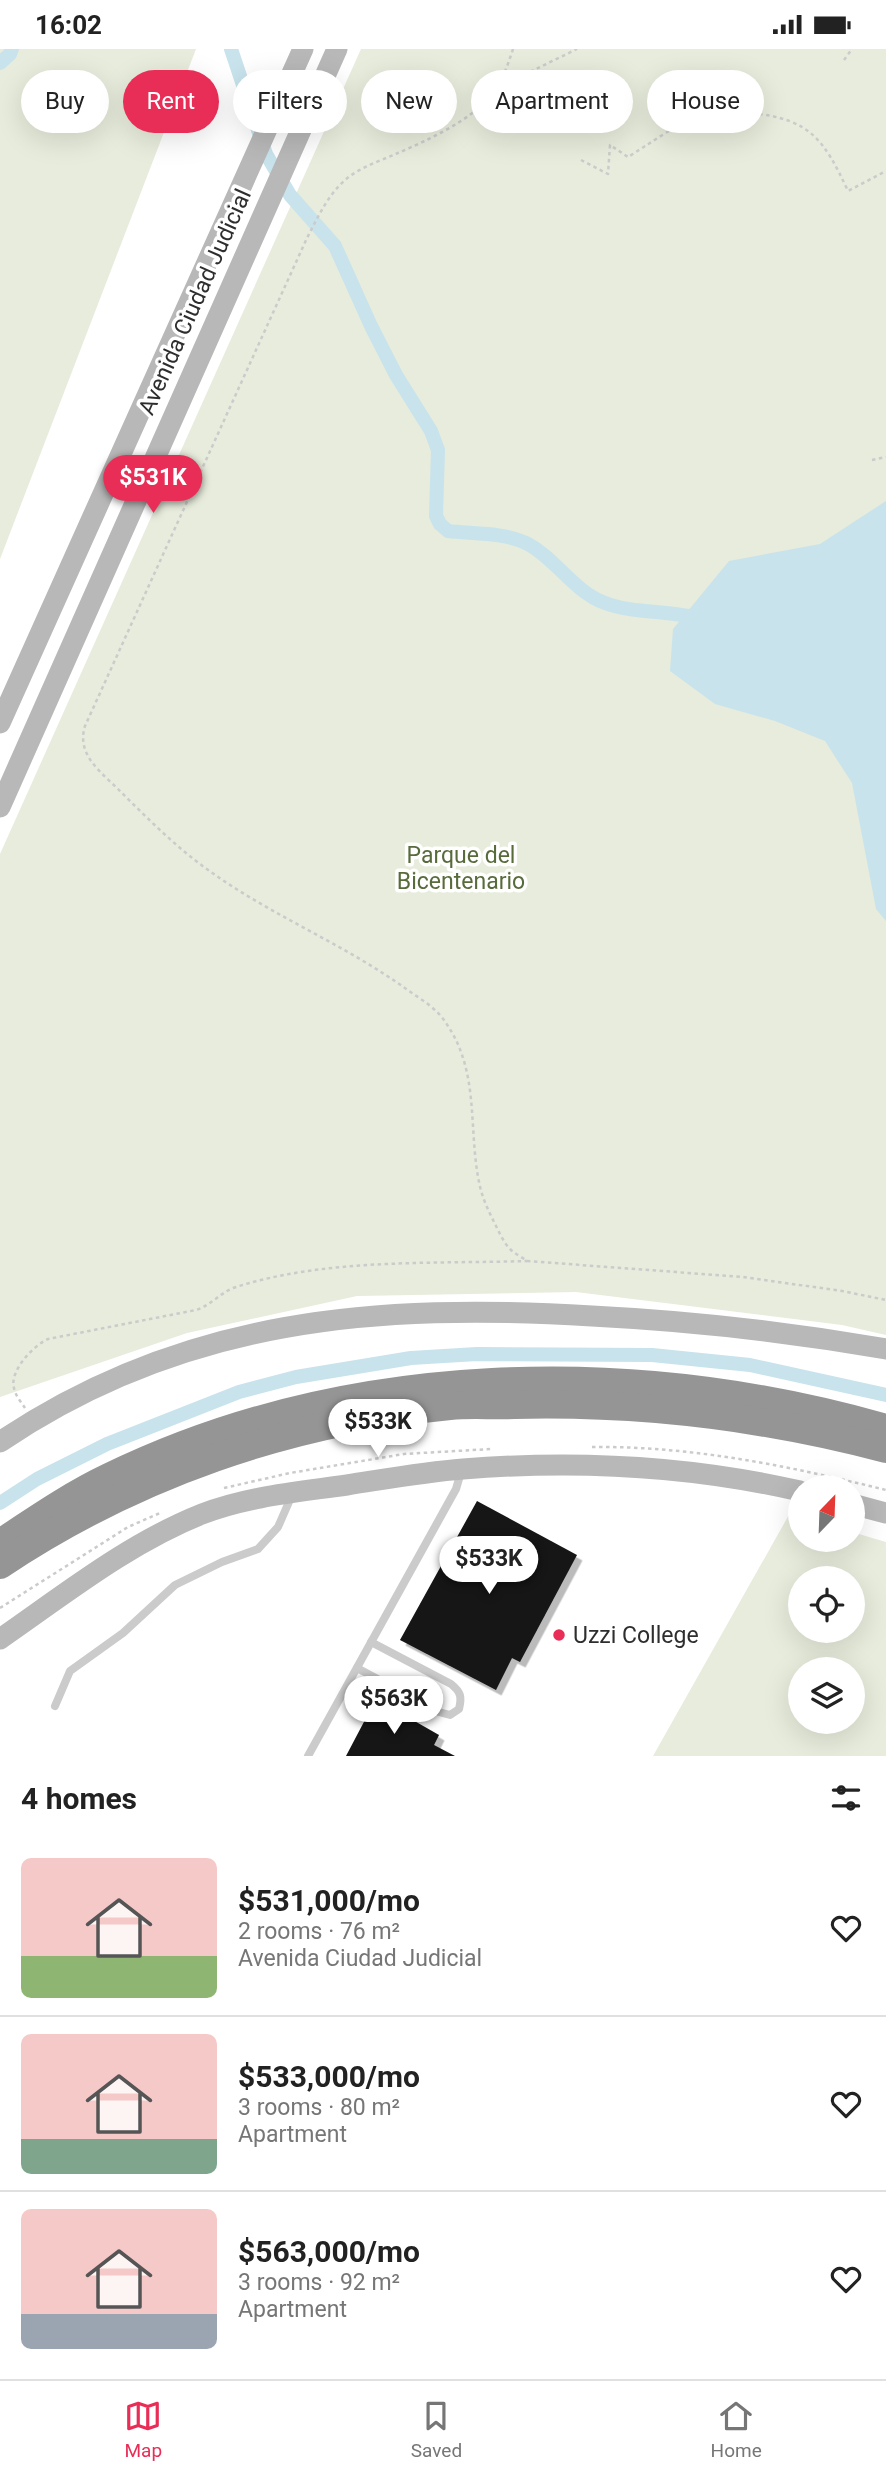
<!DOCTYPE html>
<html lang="en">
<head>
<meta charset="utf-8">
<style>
	:root { --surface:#fff; --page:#f6f6f6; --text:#222; --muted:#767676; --line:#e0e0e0; --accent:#e82d56 }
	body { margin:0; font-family:Roboto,sans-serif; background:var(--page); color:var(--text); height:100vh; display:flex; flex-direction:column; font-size:26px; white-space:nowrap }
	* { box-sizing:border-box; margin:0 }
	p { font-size:23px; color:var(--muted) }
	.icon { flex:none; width:38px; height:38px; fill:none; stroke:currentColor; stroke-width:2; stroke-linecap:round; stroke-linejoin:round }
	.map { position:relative; height:1707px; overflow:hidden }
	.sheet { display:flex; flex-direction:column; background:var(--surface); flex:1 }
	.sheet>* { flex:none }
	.guide { position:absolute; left:21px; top:21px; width:845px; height:63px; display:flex; gap:14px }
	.needle { width:46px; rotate:23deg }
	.tools { position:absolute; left:788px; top:1426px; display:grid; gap:14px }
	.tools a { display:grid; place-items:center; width:77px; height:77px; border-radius:50%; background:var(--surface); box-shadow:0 7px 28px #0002; font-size:35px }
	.price { position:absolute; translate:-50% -60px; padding:0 16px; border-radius:24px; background:#fff; color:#222; font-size:23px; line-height:46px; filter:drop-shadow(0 2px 4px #0008) }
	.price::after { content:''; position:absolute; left:50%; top:42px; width:21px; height:16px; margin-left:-10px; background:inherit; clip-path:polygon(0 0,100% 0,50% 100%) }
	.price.active { background:var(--accent); color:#fff }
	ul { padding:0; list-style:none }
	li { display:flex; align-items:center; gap:21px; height:175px; padding:0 21px }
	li+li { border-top:2px solid var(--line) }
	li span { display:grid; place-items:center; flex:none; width:196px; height:140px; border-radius:10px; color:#555 }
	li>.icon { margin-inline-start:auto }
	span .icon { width:84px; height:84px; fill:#fffc; stroke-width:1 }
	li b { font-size:30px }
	h2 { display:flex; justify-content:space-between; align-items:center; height:84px; padding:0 21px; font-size:30px }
	.chip { padding:0 24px; border-radius:32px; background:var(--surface); box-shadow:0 7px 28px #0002; font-size:24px; line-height:63px }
	.chip.active { background:var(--accent); color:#fff }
	.status { display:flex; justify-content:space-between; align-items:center; height:49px; padding:0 35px; background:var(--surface); direction:ltr }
	.status svg { height:19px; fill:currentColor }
	.tab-bar { display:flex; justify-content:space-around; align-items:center; height:98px; border-top:2px solid var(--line); background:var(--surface); font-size:19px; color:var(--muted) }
	.tab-bar a { display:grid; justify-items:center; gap:4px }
	.tab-bar .active { color:var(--accent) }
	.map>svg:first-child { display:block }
	.green { fill:#e7ecdc; fill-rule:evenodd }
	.water { fill:#c8e3ec }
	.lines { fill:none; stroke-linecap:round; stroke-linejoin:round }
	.canal { stroke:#c8e3ec; stroke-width:14 }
	.building { fill:#151515; filter:url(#shadow) }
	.path { stroke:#cbcbcb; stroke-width:2.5; stroke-dasharray:3.5 3.5; stroke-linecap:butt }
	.lane { stroke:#cbcbcb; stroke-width:8 }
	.secondary { stroke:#b8b8b8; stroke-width:21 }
	.highway { stroke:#959595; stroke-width:28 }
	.poi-dot { fill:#e82d56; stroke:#fff; stroke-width:2.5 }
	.labels { text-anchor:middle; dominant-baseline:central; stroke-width:7; stroke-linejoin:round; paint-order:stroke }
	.street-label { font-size:23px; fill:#2e2e2e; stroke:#fff }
	.park-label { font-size:23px; fill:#586b3b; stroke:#fff }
	.poi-label { font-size:23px; fill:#2e2e2e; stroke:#fff; text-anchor:start }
</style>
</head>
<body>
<div class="status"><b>16:02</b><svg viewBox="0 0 49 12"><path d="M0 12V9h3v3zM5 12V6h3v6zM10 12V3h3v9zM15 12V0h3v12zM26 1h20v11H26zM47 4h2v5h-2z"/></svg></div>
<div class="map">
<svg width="886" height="1707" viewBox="0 0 886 1707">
	<defs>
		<filter id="shadow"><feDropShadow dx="5.5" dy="5.5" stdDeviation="0" flood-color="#0004"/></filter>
	</defs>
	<rect width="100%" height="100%" fill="#fff"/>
	<!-- green -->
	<g class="green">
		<polygon points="0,0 196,0 0,510"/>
		<polygon points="361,0 886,0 886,1286 842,1276 576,1243 357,1247 187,1284 0,1348 0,805"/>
		<path d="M 790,1464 L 800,1467 L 800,1491 L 852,1491 L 852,1483 L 886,1493 L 886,1707 L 653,1707 ZM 800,1530 L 852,1530 L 852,1582 L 800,1582 ZM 800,1620 L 852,1620 L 852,1673 L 800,1673 Z"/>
	</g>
	<!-- water -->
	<polygon class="water" points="886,452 886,872 876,860 852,734 825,692 775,672 715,655 670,622 673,580 729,512 820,495"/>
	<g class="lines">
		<!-- canal -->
		<g class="canal">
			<path d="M 231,0 L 266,105 L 290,146 L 335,197 L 371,277 L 396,326 L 431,382 L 438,401 L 436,467 L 440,475 L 448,482 C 473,485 505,483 528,495 C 556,510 573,542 605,554 C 634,565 670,561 701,570"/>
			<polyline points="0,14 10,5 12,0"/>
			<polyline points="0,1454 37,1430 107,1395 239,1343 296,1328 411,1309 477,1305 652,1306 750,1316 886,1346"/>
		</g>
	</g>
	<!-- building -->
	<g class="building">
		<polygon points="477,1452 577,1506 520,1613 512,1609 496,1641 400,1591"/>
		<polygon points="376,1650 439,1686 434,1696 455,1707 346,1707"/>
	</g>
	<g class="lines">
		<!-- path -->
		<g class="path">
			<path d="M 513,0 C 508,15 503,31 493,44 C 474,70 428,91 398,104 C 382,111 364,117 350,127 C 329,143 319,166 307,189 L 85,677 C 76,706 101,723 120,742 C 148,770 178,800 211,823 C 271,866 341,894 402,937 C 417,948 436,958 446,974 C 480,1023 468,1079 479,1133 C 482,1149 489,1163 496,1177 C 500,1185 504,1194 510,1200 C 515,1205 522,1208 527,1212 L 743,1228 L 842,1242 L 886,1251"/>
			<polyline points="844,11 852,0"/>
			<polyline points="499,38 577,0"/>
			<path d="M 581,111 L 608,125 L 610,96 L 628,108 C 646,97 680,73 698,67 C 715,62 734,62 751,64 C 811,70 824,91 848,142 L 886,122"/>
			<polyline points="872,411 886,408"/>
			<path d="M 25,1359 C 21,1353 15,1346 14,1339 C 9,1322 34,1296 48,1290 L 196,1261 C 211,1256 219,1245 233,1239 C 324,1209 432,1215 527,1212"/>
			<path d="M 592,1398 C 692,1397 789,1417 886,1441"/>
			<polyline points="224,1439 290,1424 404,1405 491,1400"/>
			<polyline points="0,1559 128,1478 160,1464"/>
		</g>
		<!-- lane -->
		<g class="lane">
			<path d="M 357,1619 L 439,1663 L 450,1666 L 459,1660 C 462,1648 461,1643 451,1635 L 371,1593"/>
			<polyline points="55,1657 70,1622 123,1584 175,1536 222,1513 258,1500 278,1478 292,1446"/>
			<polyline points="308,1707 456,1440 461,1423"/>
		</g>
		<!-- secondary -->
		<g class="secondary">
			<polyline points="0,674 303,0"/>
			<polyline points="0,758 337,0"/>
			<path d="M 0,1393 C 183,1269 378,1254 592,1267 C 691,1272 789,1283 886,1300"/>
			<polyline points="852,1455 886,1464"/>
			<path d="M 0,1590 C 65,1545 129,1494 202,1465 C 249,1447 299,1443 347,1436 C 386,1430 424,1423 463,1420 C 574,1411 691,1417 800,1442"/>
		</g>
		<!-- highway -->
		<g class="highway">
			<path d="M 0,1494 C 35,1471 71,1446 109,1428 C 348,1312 633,1307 886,1379"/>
			<path d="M 0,1516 C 135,1426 288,1373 450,1357 C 471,1355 493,1357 514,1356 C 639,1353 765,1368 886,1400"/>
		</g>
	</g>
	<!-- markers -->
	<circle class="poi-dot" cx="559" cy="1586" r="7"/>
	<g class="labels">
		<!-- street labels -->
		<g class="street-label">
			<text transform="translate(195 253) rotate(-66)">Avenida Ciudad Judicial</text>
		</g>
		<!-- park labels -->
		<g class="park-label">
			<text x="461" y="806">Parque del<tspan x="461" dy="26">Bicentenario</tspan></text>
		</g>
		<!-- poi labels -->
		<g class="poi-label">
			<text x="573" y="1586">Uzzi College</text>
		</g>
	</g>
</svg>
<div class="tools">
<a><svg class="needle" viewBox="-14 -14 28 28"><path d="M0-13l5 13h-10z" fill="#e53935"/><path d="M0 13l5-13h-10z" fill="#767676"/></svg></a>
<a><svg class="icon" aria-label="locate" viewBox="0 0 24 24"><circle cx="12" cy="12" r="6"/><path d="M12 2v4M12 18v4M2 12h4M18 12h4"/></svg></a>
<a><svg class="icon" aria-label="layers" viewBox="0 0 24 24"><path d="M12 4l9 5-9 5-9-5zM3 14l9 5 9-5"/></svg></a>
</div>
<b class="price active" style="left:153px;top:466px">$531K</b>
<b class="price" style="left:378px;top:1410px">$533K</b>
<b class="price" style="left:489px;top:1547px">$533K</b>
<b class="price" style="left:394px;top:1687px">$563K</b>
<div class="guide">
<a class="chip">Buy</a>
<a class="chip active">Rent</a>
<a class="chip">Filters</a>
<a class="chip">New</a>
<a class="chip">Apartment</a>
<a class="chip">House</a>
</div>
</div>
<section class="sheet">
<h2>4 homes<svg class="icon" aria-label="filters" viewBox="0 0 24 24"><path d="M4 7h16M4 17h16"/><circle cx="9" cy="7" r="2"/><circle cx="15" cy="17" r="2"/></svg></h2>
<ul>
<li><span style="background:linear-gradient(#f6c9c9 70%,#8fb573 0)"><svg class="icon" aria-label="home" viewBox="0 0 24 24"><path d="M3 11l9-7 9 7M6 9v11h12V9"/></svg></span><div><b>$531,000/mo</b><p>2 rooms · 76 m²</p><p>Avenida Ciudad Judicial</p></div><svg class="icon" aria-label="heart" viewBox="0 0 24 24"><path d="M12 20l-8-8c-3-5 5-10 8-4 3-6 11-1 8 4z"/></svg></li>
<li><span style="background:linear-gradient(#f6c9c9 75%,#7fa58c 0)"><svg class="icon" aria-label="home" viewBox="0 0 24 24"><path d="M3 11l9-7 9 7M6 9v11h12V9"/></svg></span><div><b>$533,000/mo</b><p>3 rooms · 80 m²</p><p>Apartment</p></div><svg class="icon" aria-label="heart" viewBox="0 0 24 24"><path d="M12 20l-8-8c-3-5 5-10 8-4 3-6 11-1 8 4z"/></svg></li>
<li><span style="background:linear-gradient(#f6c9c9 75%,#9aa5b1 0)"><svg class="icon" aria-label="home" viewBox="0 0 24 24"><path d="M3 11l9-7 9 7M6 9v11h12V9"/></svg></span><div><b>$563,000/mo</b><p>3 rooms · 92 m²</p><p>Apartment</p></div><svg class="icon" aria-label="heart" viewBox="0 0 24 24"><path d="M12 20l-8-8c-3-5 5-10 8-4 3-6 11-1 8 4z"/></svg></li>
</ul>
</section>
<nav class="tab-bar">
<a class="active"><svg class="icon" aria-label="map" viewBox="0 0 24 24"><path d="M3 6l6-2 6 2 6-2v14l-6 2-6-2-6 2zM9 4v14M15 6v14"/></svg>Map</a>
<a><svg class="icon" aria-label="saved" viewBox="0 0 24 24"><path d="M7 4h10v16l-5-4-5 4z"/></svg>Saved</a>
<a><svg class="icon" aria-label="home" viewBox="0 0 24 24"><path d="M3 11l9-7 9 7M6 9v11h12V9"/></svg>Home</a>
</nav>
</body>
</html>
